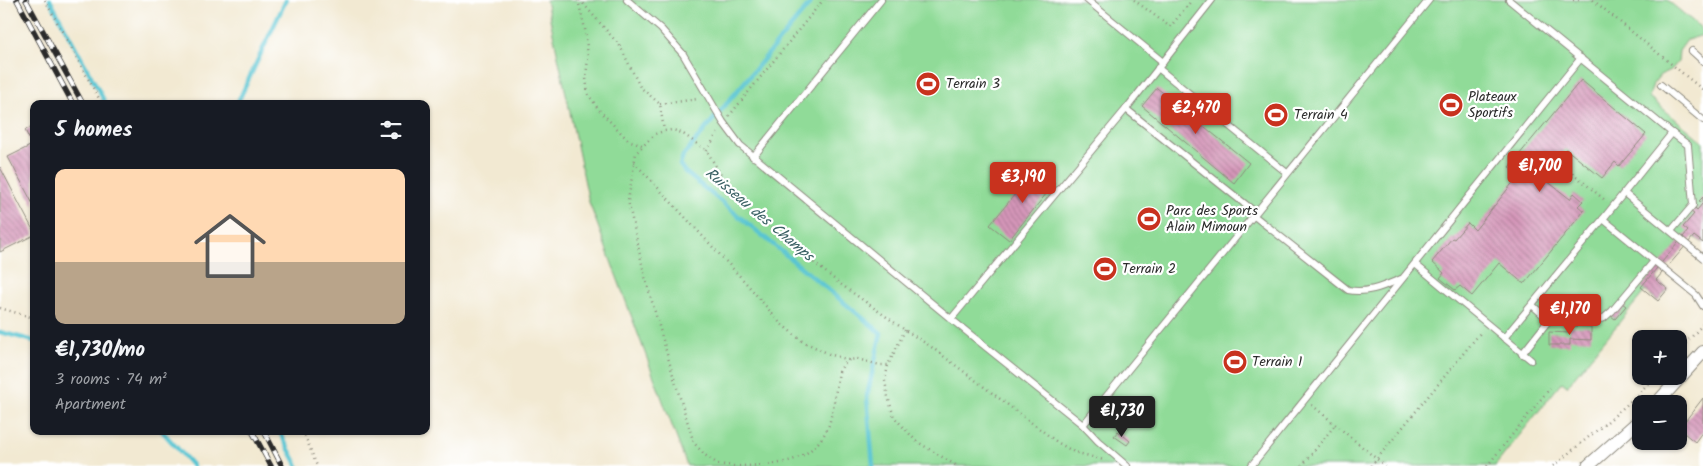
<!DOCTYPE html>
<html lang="en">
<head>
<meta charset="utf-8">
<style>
	:root { --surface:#171b24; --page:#20242c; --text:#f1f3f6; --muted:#9ea1a6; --accent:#c8321e }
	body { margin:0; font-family:Kalam,sans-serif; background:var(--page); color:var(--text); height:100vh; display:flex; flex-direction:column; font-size:19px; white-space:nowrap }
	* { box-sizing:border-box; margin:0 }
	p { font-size:16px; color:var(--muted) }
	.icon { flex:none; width:28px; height:28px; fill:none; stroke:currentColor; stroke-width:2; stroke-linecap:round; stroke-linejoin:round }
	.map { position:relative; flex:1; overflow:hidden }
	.side { position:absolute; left:30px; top:100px; width:400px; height:335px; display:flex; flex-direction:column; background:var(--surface); border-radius:10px; box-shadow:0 1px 4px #0004 }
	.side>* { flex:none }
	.buttons { position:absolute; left:1632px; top:330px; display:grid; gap:10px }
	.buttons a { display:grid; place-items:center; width:55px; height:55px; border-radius:10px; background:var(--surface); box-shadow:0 1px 4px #0004; font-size:25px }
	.price { position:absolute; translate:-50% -42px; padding:0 11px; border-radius:5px; background:var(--accent); color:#fff; font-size:16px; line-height:32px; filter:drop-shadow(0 1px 2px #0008) }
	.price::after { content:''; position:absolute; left:50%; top:30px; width:15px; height:11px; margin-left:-8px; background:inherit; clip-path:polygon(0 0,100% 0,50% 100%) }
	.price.active { background:#222; color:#fff }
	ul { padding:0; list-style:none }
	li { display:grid; align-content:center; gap:10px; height:265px; padding:0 25px }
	li span { display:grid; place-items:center; height:155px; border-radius:10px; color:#555 }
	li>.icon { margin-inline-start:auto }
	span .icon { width:90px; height:90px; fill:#fffc; stroke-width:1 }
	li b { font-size:21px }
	h2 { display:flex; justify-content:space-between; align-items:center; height:60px; padding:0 25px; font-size:21px }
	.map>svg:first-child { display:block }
	.park { fill:#90db98; stroke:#5e8362 }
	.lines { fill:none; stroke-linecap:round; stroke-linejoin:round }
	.stream { stroke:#59c5d2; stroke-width:4.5 }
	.building { fill:url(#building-back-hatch) }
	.service-casing { stroke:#8e8a7e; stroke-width:8 }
	.minor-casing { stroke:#8e8a7e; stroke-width:14 }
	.path { stroke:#8e8a7e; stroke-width:2.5; stroke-dasharray:1 4; stroke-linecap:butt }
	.service { stroke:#fff; stroke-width:6 }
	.minor { stroke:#fff; stroke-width:12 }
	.rail-casing { stroke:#2b2b2b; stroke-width:5.5 }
	.rail { stroke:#fff; stroke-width:4; stroke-dasharray:11; stroke-linecap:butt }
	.labels { text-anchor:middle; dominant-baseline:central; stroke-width:4.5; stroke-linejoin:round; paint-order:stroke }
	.poi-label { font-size:14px; fill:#2b2b2b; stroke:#fff; text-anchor:start }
	.water-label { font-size:15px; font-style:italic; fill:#3b6165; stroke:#fff }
</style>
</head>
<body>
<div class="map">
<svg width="1703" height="466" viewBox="0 0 1703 466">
	<defs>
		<pattern id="building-back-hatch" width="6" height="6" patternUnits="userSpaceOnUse" patternTransform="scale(1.25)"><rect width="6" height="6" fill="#d596b9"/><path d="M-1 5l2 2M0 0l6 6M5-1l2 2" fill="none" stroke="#ad7b97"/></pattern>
	</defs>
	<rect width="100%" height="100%" fill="#fff"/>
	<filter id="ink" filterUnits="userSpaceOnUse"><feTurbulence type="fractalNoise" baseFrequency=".02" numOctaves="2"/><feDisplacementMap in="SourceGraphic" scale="10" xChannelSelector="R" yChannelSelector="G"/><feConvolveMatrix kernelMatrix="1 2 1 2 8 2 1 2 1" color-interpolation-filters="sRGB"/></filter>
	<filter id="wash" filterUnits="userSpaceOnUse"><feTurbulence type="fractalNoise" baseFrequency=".0096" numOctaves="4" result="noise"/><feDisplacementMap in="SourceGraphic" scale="20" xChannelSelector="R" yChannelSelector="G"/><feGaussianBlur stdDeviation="1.12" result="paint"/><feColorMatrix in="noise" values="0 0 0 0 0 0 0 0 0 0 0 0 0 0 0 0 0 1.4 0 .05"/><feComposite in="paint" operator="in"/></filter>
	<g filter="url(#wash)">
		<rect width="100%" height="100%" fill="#f2e9d2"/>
		<!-- park -->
		<polygon class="park" points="546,0 1667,0 1700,27 1703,35 1687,40 1679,51 1678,62 1671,70 1660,75 1653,84 1649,97 1703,142 1703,243 1693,236 1656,280 1668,289 1658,301 1645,291 1567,386 1562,382 1495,466 687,466 589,202"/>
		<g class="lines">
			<!-- stream -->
			<g class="stream">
				<polyline points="50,0 106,104"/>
				<polyline points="813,0 683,156 680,165 685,172 881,333 867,396 873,466"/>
				<polyline points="237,104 286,0"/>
				<polyline points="0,332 34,341"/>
				<polyline points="162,431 193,466"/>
				<polyline points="279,431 298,466"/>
			</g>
		</g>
		<g id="blocks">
			<!-- building -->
			<g class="building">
				<polygon points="1581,80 1646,134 1619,166 1615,162 1602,178 1566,149 1542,177 1570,199 1574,193 1583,201 1578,206 1584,211 1524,284 1499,263 1472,296 1460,286 1455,290 1440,278 1444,273 1432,262 1452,238 1454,239 1468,223 1475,230 1519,175 1509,167"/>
				<polygon points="1157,88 1249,163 1234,183 1142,106"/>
				<polygon points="34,126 34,206 8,157 32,145 25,130"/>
				<polygon points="0,167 34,232 34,235 0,252"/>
				<polygon points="1036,168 1055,183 1009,240 990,225"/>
				<polygon points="1703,197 1703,243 1694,236 1656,280 1668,289 1658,301 1641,287 1688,231 1683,227 1694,214 1691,212 1695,208 1697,210 1703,203 1699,201"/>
				<polygon points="1622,303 1626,306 1615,319 1611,316"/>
				<polygon points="1570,326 1591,327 1591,340 1570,339 1570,345 1549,345 1549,332 1570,333"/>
				<polygon points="1703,398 1703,431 1695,442 1679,429"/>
				<polygon points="1118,431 1130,441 1127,445 1114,436"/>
			</g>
		</g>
	</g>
	<g filter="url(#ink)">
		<use href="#blocks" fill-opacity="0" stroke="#8e8a7e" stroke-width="1"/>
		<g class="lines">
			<defs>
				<g id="service">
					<polyline points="627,0 661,29 683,54 723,122 740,145 951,319 1083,425 1098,441 1127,466"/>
					<polyline points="1087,0 1163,62"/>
					<polyline points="1692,51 1703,61"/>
					<polyline points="1158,68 1287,173"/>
					<polyline points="1661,85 1703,120"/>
					<polyline points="1126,109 1255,212"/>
					<polyline points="753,157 881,0"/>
					<polyline points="1624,193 1703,258"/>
					<path d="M 1253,215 L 1348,290 C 1367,294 1384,286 1401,279"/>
					<polyline points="1603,219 1696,295 1703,306"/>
					<polyline points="1671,231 1693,205 1688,145 1672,133"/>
					<polyline points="1415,264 1531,360"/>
					<polyline points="1532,305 1549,320 1596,320 1604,318 1612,311 1654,261"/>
					<polyline points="951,319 1126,109 1212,0"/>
					<polyline points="1504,338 1603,219 1672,133 1509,0"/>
					<polyline points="1522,354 1549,320"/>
					<polyline points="1083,425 1429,0"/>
					<polyline points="1251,466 1581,58"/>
				</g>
				<g id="minor">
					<polyline points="1656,404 1703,352"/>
					<polyline points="1588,466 1641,419"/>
				</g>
			</defs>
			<!-- service casing -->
			<use href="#service" class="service-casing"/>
			<!-- minor casing -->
			<use href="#minor" class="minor-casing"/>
			<!-- path -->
			<g class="path">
				<polyline points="45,0 102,104"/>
				<polyline points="578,0 585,29 588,57 586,78 588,94 599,110 628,140 642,145"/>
				<polyline points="580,0 620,46 640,87 660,104 664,131"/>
				<polyline points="1134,0 1170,27 1192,0"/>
				<polyline points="1573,0 1583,0"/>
				<polyline points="1593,0 1703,90"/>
				<polyline points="660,104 698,99"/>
				<polyline points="729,116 823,0"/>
				<polyline points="707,151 719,130"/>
				<polyline points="1557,160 1606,201"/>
				<polyline points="634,162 747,284 780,323 802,341 829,354 849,360 857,359 880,365 888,365"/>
				<polyline points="0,308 34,318"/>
				<polyline points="905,330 888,365 885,381 888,397 894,417 916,441 957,466"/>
				<polyline points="1679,351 1703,324"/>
				<polyline points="1312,405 1385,466"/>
				<polyline points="303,431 317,466"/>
				<polyline points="734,466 718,464 705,455 694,443 673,375 645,277 628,201 636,153 655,134 664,131 673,130 682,133 707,151 725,182 739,202 839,283 905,330 930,346 1057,442 1074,452 1104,460"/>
				<path d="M 739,466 C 767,465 797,466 817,444 C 823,437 828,430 830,421 C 834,405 836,388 839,372 L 843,365 L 849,360"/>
				<polyline points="1302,466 1335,425"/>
				<polyline points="1371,466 1481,332"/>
				<polyline points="1487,466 1550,388"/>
				<path d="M 1553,466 C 1588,437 1625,410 1655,376"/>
			</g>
			<!-- service -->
			<use href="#service" class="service"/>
			<!-- minor -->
			<use href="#minor" class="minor"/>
			<defs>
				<g id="rail">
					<polyline points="17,0 73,104"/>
					<polyline points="26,0 83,104"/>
					<polyline points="252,431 271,466"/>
					<polyline points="264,431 282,466"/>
				</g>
			</defs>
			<!-- rail casing -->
			<use href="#rail" class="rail-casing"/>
			<!-- rail -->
			<use href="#rail" class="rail"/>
		</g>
	</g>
	<!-- icons -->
	<defs>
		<symbol id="stadium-disc" viewBox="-11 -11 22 22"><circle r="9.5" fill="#c8321e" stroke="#fff"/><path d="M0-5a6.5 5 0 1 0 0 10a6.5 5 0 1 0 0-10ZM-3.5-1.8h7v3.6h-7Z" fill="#fff"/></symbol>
	</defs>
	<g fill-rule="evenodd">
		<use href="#stadium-disc" x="914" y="70" width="28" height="28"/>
		<use href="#stadium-disc" x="1437" y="91" width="28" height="28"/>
		<use href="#stadium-disc" x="1262" y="101" width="28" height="28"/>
		<use href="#stadium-disc" x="1135" y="205" width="28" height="28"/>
		<use href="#stadium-disc" x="1091" y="255" width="28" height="28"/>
		<use href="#stadium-disc" x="1221" y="348" width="28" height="28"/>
	</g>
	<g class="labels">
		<!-- poi labels -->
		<g class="poi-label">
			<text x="946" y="84">Terrain 3</text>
			<text x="1468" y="97">Plateaux<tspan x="1468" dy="16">Sportifs</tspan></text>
			<text x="1294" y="115">Terrain 4</text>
			<text x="1166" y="211">Parc des Sports<tspan x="1166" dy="16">Alain Mimoun</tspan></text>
			<text x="1122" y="269">Terrain 2</text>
			<text x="1252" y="362">Terrain 1</text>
		</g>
		<!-- water labels -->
		<g class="water-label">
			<text transform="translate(759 215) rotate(40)">Ruisseau des Champs</text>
		</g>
	</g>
</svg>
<div class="buttons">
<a>+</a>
<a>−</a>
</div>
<b class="price" style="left:1196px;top:135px">€2,470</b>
<b class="price" style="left:1540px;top:193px">€1,700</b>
<b class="price" style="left:1023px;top:204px">€3,190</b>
<b class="price" style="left:1570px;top:336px">€1,170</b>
<b class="price active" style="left:1122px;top:438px">€1,730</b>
<section class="side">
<h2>5 homes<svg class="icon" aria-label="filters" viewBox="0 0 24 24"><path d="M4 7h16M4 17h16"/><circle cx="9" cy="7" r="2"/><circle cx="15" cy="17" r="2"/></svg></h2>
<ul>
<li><span style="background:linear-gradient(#ffd9b3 60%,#b9a48a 0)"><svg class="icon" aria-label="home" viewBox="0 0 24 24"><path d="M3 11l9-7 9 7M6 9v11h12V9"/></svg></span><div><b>€1,730/mo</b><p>3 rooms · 74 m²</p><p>Apartment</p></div></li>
</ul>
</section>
</div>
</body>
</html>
